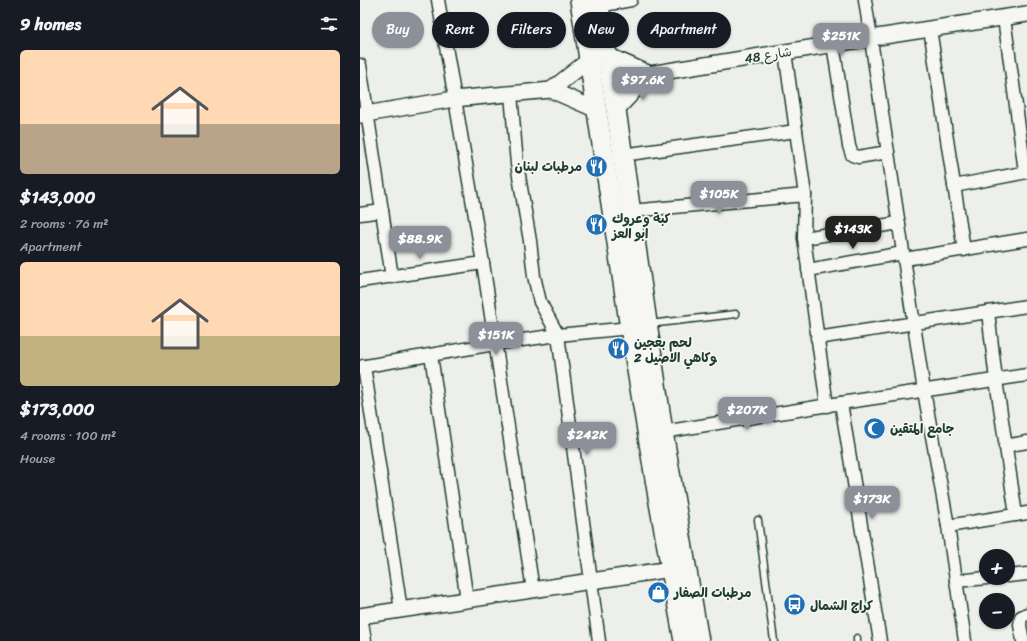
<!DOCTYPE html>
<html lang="en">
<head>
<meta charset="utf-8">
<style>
	:root { --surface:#171b24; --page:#242831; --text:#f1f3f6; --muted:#9ea1a6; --accent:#8c9099 }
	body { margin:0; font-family:Sriracha,"Playpen Sans Arabic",sans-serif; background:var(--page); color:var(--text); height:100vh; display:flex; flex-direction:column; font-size:15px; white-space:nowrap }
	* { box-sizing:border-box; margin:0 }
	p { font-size:13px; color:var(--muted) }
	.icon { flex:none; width:22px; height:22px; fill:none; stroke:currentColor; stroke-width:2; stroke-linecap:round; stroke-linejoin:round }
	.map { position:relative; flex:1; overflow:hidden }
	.panel { display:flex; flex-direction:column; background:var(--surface); width:360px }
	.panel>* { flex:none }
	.guide { position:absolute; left:12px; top:12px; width:380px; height:36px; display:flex; gap:8px }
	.controls { position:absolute; left:619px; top:549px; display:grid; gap:8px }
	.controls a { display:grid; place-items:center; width:36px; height:36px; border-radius:50%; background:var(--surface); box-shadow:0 1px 3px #0004; font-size:20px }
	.price { position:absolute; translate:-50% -34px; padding:0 9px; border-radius:8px; background:var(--accent); color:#fff; font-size:13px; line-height:26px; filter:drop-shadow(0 1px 2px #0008) }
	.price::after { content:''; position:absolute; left:50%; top:24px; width:12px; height:9px; margin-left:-6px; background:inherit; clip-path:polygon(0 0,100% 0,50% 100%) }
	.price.current { background:#222; color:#fff }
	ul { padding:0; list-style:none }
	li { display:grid; align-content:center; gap:8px; height:212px; padding:0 20px }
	li span { display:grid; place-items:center; height:124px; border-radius:6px; color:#555 }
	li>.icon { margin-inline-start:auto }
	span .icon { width:72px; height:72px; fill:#fffc; stroke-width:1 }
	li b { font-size:17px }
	h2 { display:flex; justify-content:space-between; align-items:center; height:48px; padding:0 20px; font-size:17px }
	.tag { padding:0 14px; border-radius:18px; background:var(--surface); box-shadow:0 1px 3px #0004; font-size:14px; line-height:36px }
	.tag.current { background:var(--accent); color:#fff }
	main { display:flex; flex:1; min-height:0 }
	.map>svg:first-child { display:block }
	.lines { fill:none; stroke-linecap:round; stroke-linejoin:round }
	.service-casing { stroke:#1f3d34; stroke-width:9 }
	.minor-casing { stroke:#1f3d34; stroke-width:15 }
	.tertiary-casing { stroke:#1f3d34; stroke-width:18 }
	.primary-casing { stroke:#1f3d34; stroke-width:22 }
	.service { stroke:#f6f6f2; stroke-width:6 }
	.minor { stroke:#f6f6f2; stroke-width:12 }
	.tertiary { stroke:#f6f6f2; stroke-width:15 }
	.primary { stroke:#f6f6f2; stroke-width:19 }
	.labels { text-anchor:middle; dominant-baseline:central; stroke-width:3.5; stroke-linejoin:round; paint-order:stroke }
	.street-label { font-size:13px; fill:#1f3d34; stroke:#f6f6f2 }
	.poi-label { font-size:13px; font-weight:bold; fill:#1f3d34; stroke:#f6f6f2; text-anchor:start }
</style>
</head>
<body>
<main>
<section class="panel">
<h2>9 homes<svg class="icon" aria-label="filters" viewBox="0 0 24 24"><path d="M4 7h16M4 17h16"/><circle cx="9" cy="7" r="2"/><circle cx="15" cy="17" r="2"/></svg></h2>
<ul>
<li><span style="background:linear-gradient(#ffd9b3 60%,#b9a48a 0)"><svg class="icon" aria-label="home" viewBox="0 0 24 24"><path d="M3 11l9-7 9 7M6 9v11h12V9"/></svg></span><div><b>$143,000</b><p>2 rooms · 76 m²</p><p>Apartment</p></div></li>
<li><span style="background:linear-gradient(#ffd9b3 60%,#c2b280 0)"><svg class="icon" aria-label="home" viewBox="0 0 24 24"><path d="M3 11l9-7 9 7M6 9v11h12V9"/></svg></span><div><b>$173,000</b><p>4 rooms · 100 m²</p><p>House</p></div></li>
</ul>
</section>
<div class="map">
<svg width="667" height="641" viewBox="0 0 667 641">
	<rect width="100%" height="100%" fill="#edefea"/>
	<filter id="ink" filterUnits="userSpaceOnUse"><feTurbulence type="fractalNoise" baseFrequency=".025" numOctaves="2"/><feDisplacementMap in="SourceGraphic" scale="8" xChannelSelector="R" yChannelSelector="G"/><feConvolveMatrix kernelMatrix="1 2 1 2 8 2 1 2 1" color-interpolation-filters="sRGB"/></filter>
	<g filter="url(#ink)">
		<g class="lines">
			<defs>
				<g id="service">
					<polyline points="289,324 376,314"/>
					<polyline points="398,520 414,641"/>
					<polyline points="497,638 497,641"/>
				</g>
				<g id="minor">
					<polyline points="78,0 123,263 173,590"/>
					<polyline points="505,0 564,391 588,526 605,641"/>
					<polyline points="238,6 271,0"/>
					<polyline points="644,18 664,164 666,172"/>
					<polyline points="570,29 604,250"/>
					<polyline points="473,44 489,146 492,155 498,157 528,152"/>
					<polyline points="425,52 445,195 444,238 467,406"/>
					<polyline points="0,65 32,277"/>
					<polyline points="151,94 157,164 170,241 174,276 180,302 198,335 239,641"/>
					<polyline points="262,155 436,131"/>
					<polyline points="594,186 667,172"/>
					<polyline points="271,211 445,195"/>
					<polyline points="0,214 22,211"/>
					<polyline points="444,238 539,223"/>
					<polyline points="545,259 667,239"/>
					<polyline points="448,270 543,253"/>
					<polyline points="0,281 123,263"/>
					<polyline points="628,312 636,380 656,515"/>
					<polyline points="457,338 667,306"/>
					<polyline points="71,355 107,600"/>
					<polyline points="4,366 41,610"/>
					<polyline points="0,367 134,344 198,335 270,328"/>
					<polyline points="481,403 520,641"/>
					<polyline points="303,432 481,403 667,375"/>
					<polyline points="645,446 667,442"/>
					<polyline points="588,526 667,513"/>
					<polyline points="648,576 667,574"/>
					<polyline points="596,581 627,578"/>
					<polyline points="1,616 5,641"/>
					<polyline points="663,641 660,625 661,617 667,614"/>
				</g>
				<g id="tertiary">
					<polyline points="247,55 290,74"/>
					<polyline points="290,74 511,38 667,14"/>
					<polyline points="191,90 229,60"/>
					<polyline points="256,110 290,74"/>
					<polyline points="0,115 94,99 191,90 237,110"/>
					<polyline points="0,616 311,569"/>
				</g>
				<g id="primary">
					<polyline points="220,0 270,328 298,497 324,641"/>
					<polyline points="238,0 256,110 303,432 339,641"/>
				</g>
			</defs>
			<!-- service casing -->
			<use href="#service" class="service-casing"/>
			<!-- minor casing -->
			<use href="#minor" class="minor-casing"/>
			<!-- tertiary casing -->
			<use href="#tertiary" class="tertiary-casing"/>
			<!-- primary casing -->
			<use href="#primary" class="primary-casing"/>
			<!-- service -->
			<use href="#service" class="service"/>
			<!-- minor -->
			<use href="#minor" class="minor"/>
			<!-- tertiary -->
			<use href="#tertiary" class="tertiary"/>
			<!-- primary -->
			<use href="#primary" class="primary"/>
		</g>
	</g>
	<!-- icons -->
	<defs>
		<symbol id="restaurant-disc" viewBox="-11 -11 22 22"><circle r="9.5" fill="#1f6fb2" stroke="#f6f6f2"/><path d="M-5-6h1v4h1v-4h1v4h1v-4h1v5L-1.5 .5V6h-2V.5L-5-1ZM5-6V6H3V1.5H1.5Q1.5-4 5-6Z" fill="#fff"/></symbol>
		<symbol id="mosque-disc" viewBox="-11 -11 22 22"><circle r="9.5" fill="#1f6fb2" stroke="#f6f6f2"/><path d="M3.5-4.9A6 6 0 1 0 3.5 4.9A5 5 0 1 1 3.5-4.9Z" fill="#fff"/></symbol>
		<symbol id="shop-disc" viewBox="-11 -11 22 22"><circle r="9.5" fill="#1f6fb2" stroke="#f6f6f2"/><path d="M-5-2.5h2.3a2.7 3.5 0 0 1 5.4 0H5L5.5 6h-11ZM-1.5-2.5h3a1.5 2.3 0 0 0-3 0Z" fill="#fff"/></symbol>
		<symbol id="bus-disc" viewBox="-11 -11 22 22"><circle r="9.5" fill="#1f6fb2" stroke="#f6f6f2"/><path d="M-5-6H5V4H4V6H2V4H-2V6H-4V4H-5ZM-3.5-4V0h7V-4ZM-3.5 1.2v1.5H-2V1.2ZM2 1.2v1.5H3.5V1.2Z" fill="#fff"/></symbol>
	</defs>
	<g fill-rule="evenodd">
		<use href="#restaurant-disc" x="224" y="154" width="25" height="25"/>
		<use href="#restaurant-disc" x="224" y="212" width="25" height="25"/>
		<use href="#restaurant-disc" x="246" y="336" width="25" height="25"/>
		<use href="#mosque-disc" x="502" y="416" width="25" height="25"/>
		<use href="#shop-disc" x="286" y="580" width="25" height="25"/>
		<use href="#bus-disc" x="422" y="592" width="25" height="25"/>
	</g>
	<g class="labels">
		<!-- street labels -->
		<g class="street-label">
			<text transform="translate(408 55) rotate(-9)">شارع 48</text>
		</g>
		<!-- poi labels -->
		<g class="poi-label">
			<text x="222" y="166" text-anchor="end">مرطبات لبنان</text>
			<text x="252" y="218">كبة وعروك<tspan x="252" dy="15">ابو العز</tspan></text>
			<text x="274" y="342">لحم بعجين<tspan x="274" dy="15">وكاهي الاصيل 2</tspan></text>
			<text x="530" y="428">جامع المتقين</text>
			<text x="314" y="592">مرطبات الصفار</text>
			<text x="450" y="605">كراج الشمال</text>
		</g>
	</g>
</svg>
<div class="controls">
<a>+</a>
<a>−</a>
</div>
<b class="price" style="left:481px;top:57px">$251K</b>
<b class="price" style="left:283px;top:101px">$97.6K</b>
<b class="price" style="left:359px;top:215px">$105K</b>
<b class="price current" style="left:493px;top:250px">$143K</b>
<b class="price" style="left:60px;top:260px">$88.9K</b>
<b class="price" style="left:136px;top:356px">$151K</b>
<b class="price" style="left:387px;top:431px">$207K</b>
<b class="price" style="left:227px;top:456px">$242K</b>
<b class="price" style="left:512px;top:520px">$173K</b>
<div class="guide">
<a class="tag current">Buy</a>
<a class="tag">Rent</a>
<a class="tag">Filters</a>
<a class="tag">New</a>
<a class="tag">Apartment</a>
</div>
</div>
</main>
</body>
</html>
